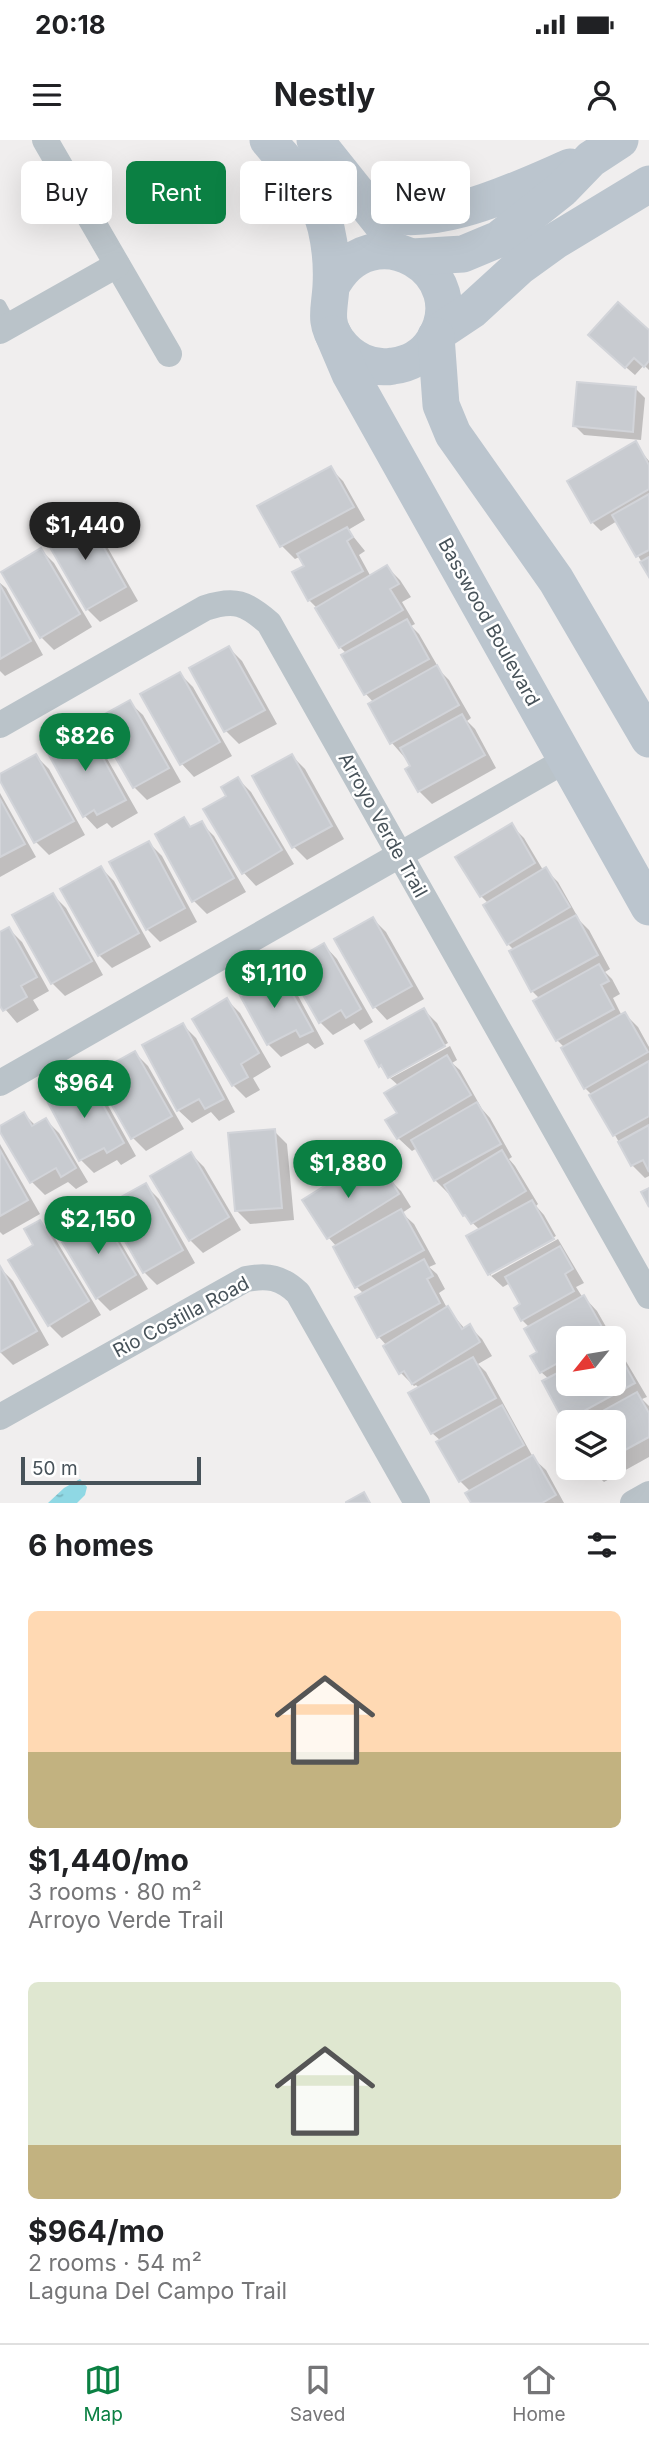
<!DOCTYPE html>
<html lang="en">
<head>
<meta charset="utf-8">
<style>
	:root { --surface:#fff; --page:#f2f2f2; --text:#202124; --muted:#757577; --line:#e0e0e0; --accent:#0b8043 }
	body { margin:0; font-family:Inter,sans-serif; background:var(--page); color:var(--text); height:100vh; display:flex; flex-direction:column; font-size:26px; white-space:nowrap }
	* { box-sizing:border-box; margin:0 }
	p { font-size:23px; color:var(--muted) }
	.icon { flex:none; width:38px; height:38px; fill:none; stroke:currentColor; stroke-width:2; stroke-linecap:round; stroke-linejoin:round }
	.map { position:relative; height:1363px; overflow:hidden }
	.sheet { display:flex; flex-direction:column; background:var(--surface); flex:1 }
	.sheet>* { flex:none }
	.top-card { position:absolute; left:21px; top:21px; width:607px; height:63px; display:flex; gap:14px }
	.needle { width:46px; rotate:240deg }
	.tools { position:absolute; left:556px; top:1186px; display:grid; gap:14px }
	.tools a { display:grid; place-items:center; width:70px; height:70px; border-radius:10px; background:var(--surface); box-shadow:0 7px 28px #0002; font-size:35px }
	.scale { position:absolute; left:21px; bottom:18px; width:180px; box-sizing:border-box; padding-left:7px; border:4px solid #475259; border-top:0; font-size:19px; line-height:24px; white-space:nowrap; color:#475259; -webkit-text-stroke:5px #fff; paint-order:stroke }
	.price { position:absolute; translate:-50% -60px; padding:0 16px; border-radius:24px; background:var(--accent); color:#fff; font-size:23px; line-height:46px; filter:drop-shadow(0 2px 4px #0008) }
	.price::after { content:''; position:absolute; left:50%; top:42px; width:21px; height:16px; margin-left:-10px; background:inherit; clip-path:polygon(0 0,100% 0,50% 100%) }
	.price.current { background:#222; color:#fff }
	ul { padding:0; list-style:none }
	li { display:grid; align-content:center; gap:14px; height:371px; padding:0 28px }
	li span { display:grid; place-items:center; height:217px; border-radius:10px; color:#555 }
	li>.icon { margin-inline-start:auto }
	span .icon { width:126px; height:126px; fill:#fffc; stroke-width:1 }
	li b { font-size:30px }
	h2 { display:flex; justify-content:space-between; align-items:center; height:84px; padding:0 28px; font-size:30px }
	.tag { padding:0 24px; border-radius:10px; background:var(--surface); box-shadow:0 7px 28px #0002; font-size:24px; line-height:63px }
	.tag.current { background:var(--accent); color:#fff }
	.status { display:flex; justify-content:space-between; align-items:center; height:49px; padding:0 35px; background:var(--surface); direction:ltr }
	.status svg { height:19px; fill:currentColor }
	header { display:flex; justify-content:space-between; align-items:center; height:91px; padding:0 28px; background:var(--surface); font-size:32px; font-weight:700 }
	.tabs { display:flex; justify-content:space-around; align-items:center; height:98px; border-top:2px solid var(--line); background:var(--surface); font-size:19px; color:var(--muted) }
	.tabs a { display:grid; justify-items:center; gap:4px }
	.tabs .current { color:var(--accent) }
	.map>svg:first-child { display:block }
	.water { fill:url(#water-ripples) }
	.shadow { fill:#0003 }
	.building { fill:#c8cbd0; stroke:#d2d4d9; stroke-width:2 }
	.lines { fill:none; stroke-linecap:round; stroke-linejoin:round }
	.lane { stroke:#bac3c9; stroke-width:12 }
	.street { stroke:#bac3c9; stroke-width:26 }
	.secondary { stroke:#bbc5ce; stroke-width:37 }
	.labels { text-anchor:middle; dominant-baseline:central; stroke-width:5; stroke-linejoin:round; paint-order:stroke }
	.street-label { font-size:19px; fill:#475259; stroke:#fff }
</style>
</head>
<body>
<div class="status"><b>20:18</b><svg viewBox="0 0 49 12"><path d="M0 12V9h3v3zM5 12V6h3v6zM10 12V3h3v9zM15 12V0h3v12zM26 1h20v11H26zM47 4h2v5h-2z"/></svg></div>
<header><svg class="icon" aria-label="menu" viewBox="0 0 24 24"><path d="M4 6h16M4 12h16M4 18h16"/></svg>Nestly<svg class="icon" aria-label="person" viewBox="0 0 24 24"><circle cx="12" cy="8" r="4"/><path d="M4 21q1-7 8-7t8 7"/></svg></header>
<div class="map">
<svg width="649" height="1363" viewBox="0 0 649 1363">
	<defs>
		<pattern id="water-ripples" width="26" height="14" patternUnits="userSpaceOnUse" patternTransform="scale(1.75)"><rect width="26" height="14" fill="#8fd8e4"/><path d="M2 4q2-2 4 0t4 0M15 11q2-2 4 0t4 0" fill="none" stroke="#77b2bc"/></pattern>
	</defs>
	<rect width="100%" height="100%" fill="#f0eeee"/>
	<!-- water -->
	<polygon class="water" points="80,1339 87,1347 85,1355 77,1363 48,1363 64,1348"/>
	<!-- shadow -->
	<g class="shadow">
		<polygon points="649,192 649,230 644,225 635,235 599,204"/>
		<polygon points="636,249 645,258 641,300 584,295 575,286"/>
		<polygon points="635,304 649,321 649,434 617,381 601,391 592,382"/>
		<polygon points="330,328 343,341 365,380 348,390 365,411 359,415 371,437 387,427 400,440 411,457 402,462 415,484 411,486 419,494 441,532 449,540 471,578 467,581 475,589 496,628 432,664 419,651 413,627 392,603 374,563 366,554 344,516 347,514 340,507 318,469 309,460 307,426 301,416 295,419 282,406 260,367"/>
		<polygon points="84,376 97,389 138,461 100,482 87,469"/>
		<polygon points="41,410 54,423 92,487 54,510 41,497"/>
		<polygon points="0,443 6,448 43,515 5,536 0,531"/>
		<polygon points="229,508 242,521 277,584 239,604 226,591 191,529"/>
		<polygon points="180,534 193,547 232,616 194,637 181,623"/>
		<polygon points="129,562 143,575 181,642 147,660 134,647"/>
		<polygon points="84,588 97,601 138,673 112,688 107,683 97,689 84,675"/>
		<polygon points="36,616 49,629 85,695 49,715 36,702 0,638"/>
		<polygon points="292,616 305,629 344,699 307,720 294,707"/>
		<polygon points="238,639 251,652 294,724 256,746 243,732 229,656"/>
		<polygon points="0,653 36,717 0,737"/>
		<polygon points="184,679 192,688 201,683 214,696 246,752 207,774 194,761"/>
		<polygon points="511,685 524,698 543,730 545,729 558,742 580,781 589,790 610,829 605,832 612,839 620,854 613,858 622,876 625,874 638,887 649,907 649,1036 645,1038 632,1025 592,955 585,948 565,908 557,900 536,862 540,859 532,851 514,810 508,804 488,763 481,756"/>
		<polygon points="149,703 162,716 197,782 160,802 147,789"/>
		<polygon points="101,728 114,741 151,807 112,828 99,815"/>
		<polygon points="53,755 66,768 103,835 65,856 52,843"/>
		<polygon points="373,779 386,792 424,859 387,880 374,866"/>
		<polygon points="9,789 22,802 49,851 33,860 39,870 17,883 0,863 0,794"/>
		<polygon points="324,805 337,819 373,882 360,890 354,883 333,895 320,882"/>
		<polygon points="261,839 269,847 283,839 296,852 324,904 315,909 308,903 281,917 268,904"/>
		<polygon points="227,860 240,873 271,927 253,938 260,950 246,958 233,945"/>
		<polygon points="424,870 437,883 448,903 389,936 391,938 450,906 457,920 452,923 460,930 482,969 490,978 512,1017 509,1019 515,1026 538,1064 536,1066 544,1075 556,1096 491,1132 491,1136 558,1099 584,1143 576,1147 583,1158 584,1157 597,1171 613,1199 569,1199 569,1244 614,1244 614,1201 647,1257 642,1259 649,1266 649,1317 604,1342 590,1328 614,1328 614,1283 569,1284 566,1280 549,1239 541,1232 540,1212 530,1188 522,1180 522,1165 510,1143 503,1147 489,1134 468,1096 480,1090 464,1075 450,1052 448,1053 435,1040 417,1008 412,1011 398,998 388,980 399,973 399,946 389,937 380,926"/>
		<polygon points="183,885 196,898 235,972 219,981 211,972 192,983 178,970"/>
		<polygon points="135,913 148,926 184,989 146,1011 133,998 96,935"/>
		<polygon points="87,938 100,951 136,1016 121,1025 117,1020 94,1033 81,1020"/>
		<polygon points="24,974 36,986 46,980 59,993 88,1042 76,1049 68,1042 45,1055 32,1042 0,989"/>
		<polygon points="274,991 287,1004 294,1080 250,1084 237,1071"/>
		<polygon points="0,1004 40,1074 3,1095 0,1092"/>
		<polygon points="191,1014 204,1027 241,1090 203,1113 190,1100"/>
		<polygon points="363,1024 380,1043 388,1038 401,1051 411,1067 402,1073 414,1084 436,1124 429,1127 437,1134 445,1149 439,1153 447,1168 465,1189 469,1186 482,1199 492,1216 478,1224 486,1232 534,1319 546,1330 564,1363 473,1363 471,1352 460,1341 441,1301 432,1293 420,1249 416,1245 414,1246 401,1233 385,1207 387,1206 379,1197 357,1158 364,1154 357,1147 337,1107 328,1097"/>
		<polygon points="146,1046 159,1059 195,1123 157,1145 144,1132"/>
		<polygon points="99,1075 112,1088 148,1149 110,1171 97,1158"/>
		<polygon points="40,1082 53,1095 101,1175 62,1198 49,1185 36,1106"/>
		<polygon points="0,1128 13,1141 49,1205 13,1225 0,1212"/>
	</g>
	<!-- building -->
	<g class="building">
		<polygon points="618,162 649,190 649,221 644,227 634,218 625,228 588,195"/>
		<polygon points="577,242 636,247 633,292 573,286"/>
		<polygon points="636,301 649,325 649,349 591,383 567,341"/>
		<polygon points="331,326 354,367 280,407 257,366"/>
		<polygon points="649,354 649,410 636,417 612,375"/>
		<polygon points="85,374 126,447 86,470 44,397"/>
		<polygon points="347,387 353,397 347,401 363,431 308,461 292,432 304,426 297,414"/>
		<polygon points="41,408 80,474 40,498 1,432"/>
		<polygon points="649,417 649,437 640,422"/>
		<polygon points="387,425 399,444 390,449 403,470 339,508 315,468"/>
		<polygon points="0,445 31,501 0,519"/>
		<polygon points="407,479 429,519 364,555 341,515"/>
		<polygon points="229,506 265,570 224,592 189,528"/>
		<polygon points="437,525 459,565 390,604 368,564"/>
		<polygon points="180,532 220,602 180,625 140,554"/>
		<polygon points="130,560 169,628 133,648 94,580"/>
		<polygon points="462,574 485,615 418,652 405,629 410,626 400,608"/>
		<polygon points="85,585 126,660 97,675 94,670 83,677 45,608"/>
		<polygon points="36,614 74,681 34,703 0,641 0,634"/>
		<polygon points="292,614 332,686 292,708 252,636"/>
		<polygon points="238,637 282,710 242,734 203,669 226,656 221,647"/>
		<polygon points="0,659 25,704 0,717"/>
		<polygon points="184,677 190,687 202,681 234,738 192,762 155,694"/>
		<polygon points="512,683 535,723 480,757 455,717"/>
		<polygon points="149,701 185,768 146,790 109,722"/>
		<polygon points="101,726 139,793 98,816 60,749"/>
		<polygon points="546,727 570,767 507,805 483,765"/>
		<polygon points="53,753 92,821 51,844 12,775"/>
		<polygon points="576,775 598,815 531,852 509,811"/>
		<polygon points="373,777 412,846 373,868 334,799"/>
		<polygon points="9,787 37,837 21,846 27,857 3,871 0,866 0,792"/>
		<polygon points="324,803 361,869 346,878 341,870 319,883 286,825"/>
		<polygon points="599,824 609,841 601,845 614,869 556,901 533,861"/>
		<polygon points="261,837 266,846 283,837 313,891 300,897 296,890 267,905 237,850"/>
		<polygon points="227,858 259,913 241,924 248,937 232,946 192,879"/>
		<polygon points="424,868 445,906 388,938 381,925 379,927 365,901"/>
		<polygon points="625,872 648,912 584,949 561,908"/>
		<polygon points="183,883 224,959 205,969 199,959 177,971 142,905"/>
		<polygon points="135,911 172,976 131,999 94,934"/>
		<polygon points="447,915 471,955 397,999 385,980 397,973 384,953"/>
		<polygon points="649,921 649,976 613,996 589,955"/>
		<polygon points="87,936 124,1003 107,1013 104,1008 79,1021 46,959"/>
		<polygon points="477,962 501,1004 434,1041 411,1000"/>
		<polygon points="24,972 32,986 46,978 76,1028 61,1037 56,1028 30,1043 0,992 0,986"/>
		<polygon points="649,985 649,1032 643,1020 631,1026 618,1002"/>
		<polygon points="275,989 282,1068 235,1071 228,993"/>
		<polygon points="0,1010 28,1060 0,1076"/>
		<polygon points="502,1010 526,1051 471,1084 465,1075 463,1076 444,1045"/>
		<polygon points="191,1012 229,1077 189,1101 150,1036"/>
		<polygon points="363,1022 376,1043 388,1035 399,1054 327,1099 302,1060"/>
		<polygon points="146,1043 183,1110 143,1133 105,1066"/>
		<polygon points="649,1048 649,1067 641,1052"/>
		<polygon points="532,1060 554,1099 488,1135 466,1096"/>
		<polygon points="401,1069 424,1110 355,1148 333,1107"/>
		<polygon points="100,1073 136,1135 96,1159 59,1097"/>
		<polygon points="40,1080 89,1161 48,1186 8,1120 33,1105 24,1089"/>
		<polygon points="560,1106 573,1129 565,1134 574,1151 521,1181 514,1168 520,1164 505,1137"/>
		<polygon points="424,1119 433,1136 427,1139 440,1163 377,1198 355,1157"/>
		<polygon points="0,1126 37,1191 0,1212"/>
		<polygon points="584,1155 607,1196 601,1199 569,1199 569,1217 540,1233 530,1216 537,1212 524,1189"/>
		<polygon points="448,1166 462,1189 470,1184 480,1202 412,1244 404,1231 399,1234 383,1206"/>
		<polygon points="614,1205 635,1243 564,1282 542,1241 569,1227 569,1244 614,1244"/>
		<polygon points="473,1217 496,1258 431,1294 408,1253"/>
		<polygon points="637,1252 649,1273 649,1297 614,1316 614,1283 581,1283"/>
		<polygon points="502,1265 524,1305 459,1342 436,1302"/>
		<polygon points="533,1315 556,1355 542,1363 471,1363 465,1353"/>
		<polygon points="364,1352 370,1363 346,1363 346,1362"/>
	</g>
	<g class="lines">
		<!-- lane -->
		<polyline class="lane" points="0,165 11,185"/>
		<!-- street -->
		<g class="street">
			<polyline points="45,0 169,214"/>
			<polyline points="0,191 117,125"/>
			<path d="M 0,585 L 205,468 C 235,458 246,463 269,483 L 649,1156"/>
			<polyline points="0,943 566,620"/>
			<path d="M 0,1277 L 246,1139 C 268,1135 281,1137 298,1153 L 417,1363"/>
			<polyline points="633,1363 649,1354"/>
		</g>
		<!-- secondary -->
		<g class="secondary">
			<path d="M 268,0 C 289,26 318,54 326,88 C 330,105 332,128 331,146 C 330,168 323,182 338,202 C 350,219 372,230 393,226 C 409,224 424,216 433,202 C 478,133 371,68 331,147"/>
			<polyline points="315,0 386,89"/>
			<path d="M 372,69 C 427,95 519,49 570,27"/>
			<polyline points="412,117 463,114 499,99 562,49 591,19 620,0"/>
			<polyline points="439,192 472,170 519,127 555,101 649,44"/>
			<polyline points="333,194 350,234 649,767"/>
			<polyline points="436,196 441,265 453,294 556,440 649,599"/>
		</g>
	</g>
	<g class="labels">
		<!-- street labels -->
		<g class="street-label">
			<text transform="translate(489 482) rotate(61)">Basswood Boulevard</text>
			<text transform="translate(383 685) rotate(61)">Arroyo Verde Trail</text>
			<text transform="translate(181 1177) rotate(-28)">Rio Costilla Road</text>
		</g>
	</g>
</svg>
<div class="tools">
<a><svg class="needle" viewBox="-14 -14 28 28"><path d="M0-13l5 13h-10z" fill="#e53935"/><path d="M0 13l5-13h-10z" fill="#757577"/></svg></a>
<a><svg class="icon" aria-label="layers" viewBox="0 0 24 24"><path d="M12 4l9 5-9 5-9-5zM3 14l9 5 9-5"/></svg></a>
</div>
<div class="scale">50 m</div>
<b class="price current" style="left:85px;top:422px">$1,440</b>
<b class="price" style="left:85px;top:633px">$826</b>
<b class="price" style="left:274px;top:870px">$1,110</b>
<b class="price" style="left:84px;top:980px">$964</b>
<b class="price" style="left:348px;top:1060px">$1,880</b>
<b class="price" style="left:98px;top:1116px">$2,150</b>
<div class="top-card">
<a class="tag">Buy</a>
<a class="tag current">Rent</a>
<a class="tag">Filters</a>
<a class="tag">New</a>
</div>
</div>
<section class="sheet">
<h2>6 homes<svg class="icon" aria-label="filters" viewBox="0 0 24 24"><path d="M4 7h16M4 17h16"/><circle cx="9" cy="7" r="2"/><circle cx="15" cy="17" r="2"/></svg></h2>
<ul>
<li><span style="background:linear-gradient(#ffd9b3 65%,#c2b280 0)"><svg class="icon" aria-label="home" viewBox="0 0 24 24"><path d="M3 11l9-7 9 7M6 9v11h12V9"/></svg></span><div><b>$1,440/mo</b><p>3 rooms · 80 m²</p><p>Arroyo Verde Trail</p></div></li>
<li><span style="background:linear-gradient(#dfe7d0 75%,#c2b280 0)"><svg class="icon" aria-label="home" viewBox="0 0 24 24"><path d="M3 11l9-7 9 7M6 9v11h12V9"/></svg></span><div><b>$964/mo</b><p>2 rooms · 54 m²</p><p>Laguna Del Campo Trail</p></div></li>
</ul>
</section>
<nav class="tabs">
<a class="current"><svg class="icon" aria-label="map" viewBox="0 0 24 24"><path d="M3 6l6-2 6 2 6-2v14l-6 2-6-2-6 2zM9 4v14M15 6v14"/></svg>Map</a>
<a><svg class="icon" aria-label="saved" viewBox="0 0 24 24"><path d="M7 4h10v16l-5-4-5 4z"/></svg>Saved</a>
<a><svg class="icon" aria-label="home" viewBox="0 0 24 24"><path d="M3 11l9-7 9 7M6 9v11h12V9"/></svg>Home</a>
</nav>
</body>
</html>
